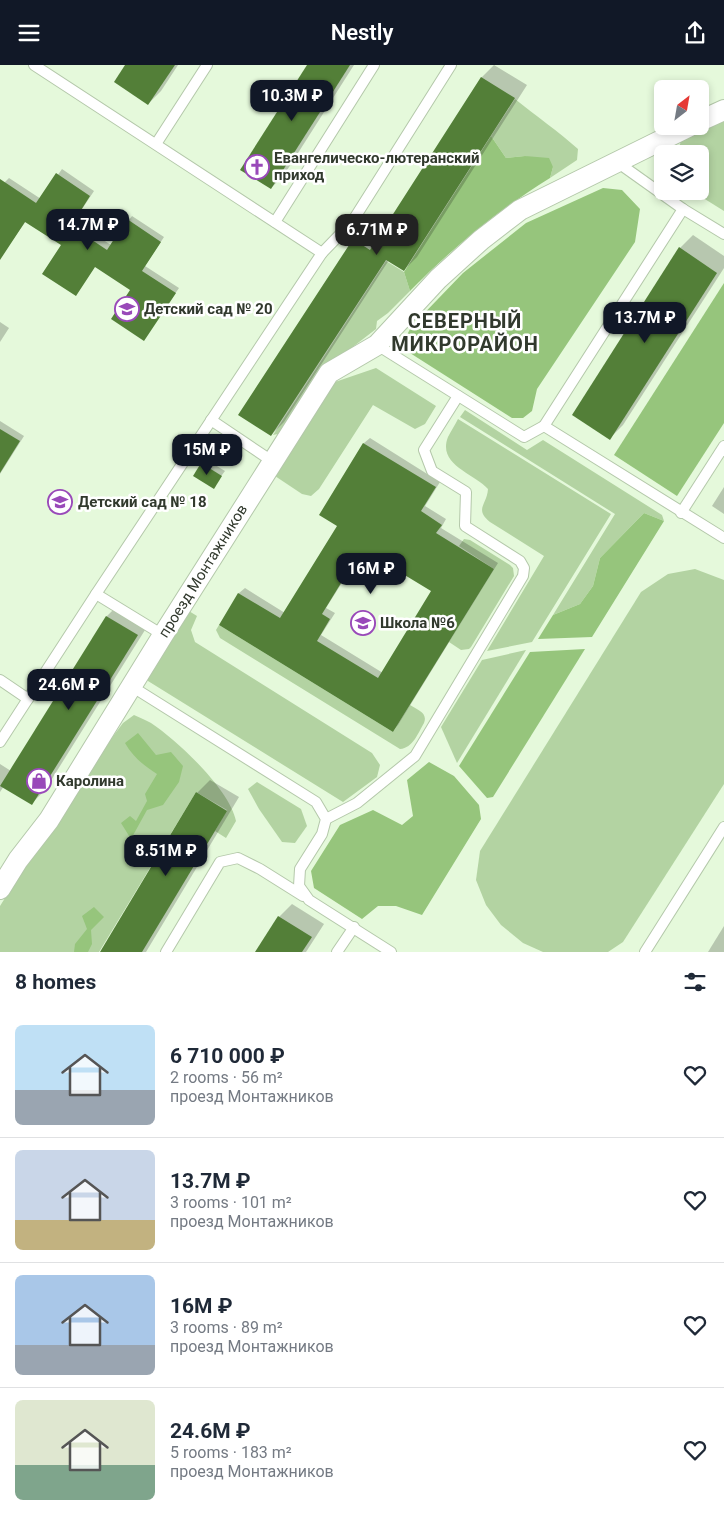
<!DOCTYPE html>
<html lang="en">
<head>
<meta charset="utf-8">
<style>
	:root { --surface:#fff; --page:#f2f2f3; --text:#1f2937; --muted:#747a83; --line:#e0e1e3; --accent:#111827 }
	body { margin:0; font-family:Roboto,sans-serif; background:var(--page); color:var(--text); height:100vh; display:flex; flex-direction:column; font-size:19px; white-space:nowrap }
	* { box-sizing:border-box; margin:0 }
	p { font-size:16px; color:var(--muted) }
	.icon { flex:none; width:28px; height:28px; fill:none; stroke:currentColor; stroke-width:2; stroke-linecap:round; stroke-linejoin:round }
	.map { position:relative; height:887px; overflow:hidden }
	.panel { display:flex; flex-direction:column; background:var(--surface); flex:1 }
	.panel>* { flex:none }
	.needle { width:32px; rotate:31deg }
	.controls { position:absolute; left:654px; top:15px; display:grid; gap:10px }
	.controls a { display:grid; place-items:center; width:55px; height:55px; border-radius:8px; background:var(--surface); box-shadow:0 2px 8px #0003; font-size:25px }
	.price { position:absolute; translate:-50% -42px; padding:0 11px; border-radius:10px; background:var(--accent); color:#fff; font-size:16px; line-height:32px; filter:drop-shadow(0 1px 2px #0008) }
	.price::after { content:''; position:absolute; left:50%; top:30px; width:15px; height:11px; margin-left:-8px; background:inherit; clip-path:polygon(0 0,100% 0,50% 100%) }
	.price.on { background:#222; color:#fff }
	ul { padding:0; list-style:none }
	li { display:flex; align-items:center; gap:15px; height:125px; padding:0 15px }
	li+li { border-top:1px solid var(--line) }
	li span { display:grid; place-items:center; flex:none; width:140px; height:100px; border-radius:8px; color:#555 }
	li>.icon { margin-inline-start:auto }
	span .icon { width:60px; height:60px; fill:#fffc; stroke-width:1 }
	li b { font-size:21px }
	h2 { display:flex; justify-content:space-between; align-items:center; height:60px; padding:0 15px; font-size:21px }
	header { display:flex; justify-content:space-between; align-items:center; height:65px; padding:0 15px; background:var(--accent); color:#fff; font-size:22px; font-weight:600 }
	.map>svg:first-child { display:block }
	.green { fill:#b3d3a2 }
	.forest { fill:#96c57c }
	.shadow { fill:#0003; fill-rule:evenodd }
	.building { fill:#537f38; fill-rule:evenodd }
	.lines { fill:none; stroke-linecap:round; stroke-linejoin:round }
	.lane-casing { stroke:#b4c8aa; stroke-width:12 }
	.street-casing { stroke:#b4c8aa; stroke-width:22 }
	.lane { stroke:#fff; stroke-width:10 }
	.street { stroke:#fff; stroke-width:20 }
	.labels { text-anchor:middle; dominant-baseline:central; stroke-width:5; stroke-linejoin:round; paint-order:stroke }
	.poi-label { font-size:15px; font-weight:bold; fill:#31392d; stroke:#fff; text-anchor:start }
	.street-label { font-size:15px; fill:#31392d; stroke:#fff }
	.district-label { font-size:20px; font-weight:bold; letter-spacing:1px; fill:#31392d; stroke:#fff }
</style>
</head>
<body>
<header><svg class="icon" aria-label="menu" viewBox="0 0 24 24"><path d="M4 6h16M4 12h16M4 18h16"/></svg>Nestly<svg class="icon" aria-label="share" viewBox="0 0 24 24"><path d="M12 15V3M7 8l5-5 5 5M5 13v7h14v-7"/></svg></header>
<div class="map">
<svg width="724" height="887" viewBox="0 0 724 887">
	<rect width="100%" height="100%" fill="#e5f9db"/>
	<!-- green -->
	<g class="green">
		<path d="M 515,34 C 536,51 558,66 578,84 L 577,95 L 550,113 L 553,102 L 525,91 L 506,93 L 491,71 Z"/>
		<polygon points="724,54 724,146 692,126 700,126 700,89 677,89 681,76"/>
		<polygon points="386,196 404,207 410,226 388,248 377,256 376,264 328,301 278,369 273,370"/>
		<polygon points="376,303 436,341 425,359 415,364 373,340 319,424 311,431 302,429 275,411 335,317"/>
		<polygon points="465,345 527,385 543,375 662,450 664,456 644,448 600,493 593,521 580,539 553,550 615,449 460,352"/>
		<path d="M 458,354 L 611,449 L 532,577 L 487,586 L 544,491 L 490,457 C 474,444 487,440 488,424 C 474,408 437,400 448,372 C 451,366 455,360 458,354 Z"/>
		<polygon points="464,474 470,475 510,500 513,503 514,511 471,582 469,584 461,585 449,577 494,504 459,481"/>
		<polygon points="695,504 724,515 724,719 623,877 608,887 543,887 523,878 501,860 486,840 476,815 480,786 641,527 668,509"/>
		<polygon points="184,543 197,551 191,565 195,577 372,688 380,700 377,712 343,737 148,616 144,609"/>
		<path d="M 219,560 L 393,667 L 410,640 C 418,645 428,648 424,658 C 418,668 413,683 400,684 L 220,573 L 216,565 Z"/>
		<polygon points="526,585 457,698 441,662 482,595"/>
		<path d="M 134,650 C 140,653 146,655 151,658 C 178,676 230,725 236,756 L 226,773 L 215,766 L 227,745 L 196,727 L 99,887 L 0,887 L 0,841 L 24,803 L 56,761 L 111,674 L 123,658 Z"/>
		<polygon points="257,717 301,744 307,761 295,778 282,777 259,744 248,724"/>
	</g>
	<!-- forest -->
	<g class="forest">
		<path d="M 491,71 L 506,93 L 525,91 L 549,93 L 553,102 L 550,113 C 499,145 453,182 410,226 L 404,207 Z"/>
		<polygon points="603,123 622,125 640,144 635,177 537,324 532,346 523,353 512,353 410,288 403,278 411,262 463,208 526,158"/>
		<polygon points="724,218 724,358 677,431 614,390"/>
		<polygon points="644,448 664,456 592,572 538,574 553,550 580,539 593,521 600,493"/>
		<polygon points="585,584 493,732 487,733 459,701 530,587"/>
		<path d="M 138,668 L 156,690 L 171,687 L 183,701 L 179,717 L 163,740 L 147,745 L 131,774 L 121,758 L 130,751 L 136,756 L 147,736 L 145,729 L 157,709 C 143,700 133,692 125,678 Z"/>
		<polygon points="429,697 454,711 479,740 481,754 422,850 396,841 378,841 362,854 314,823 311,806 340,760 373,745 402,760 413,751 407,715"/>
		<polygon points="94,842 104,852 91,865 92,879 88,887 74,887 75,879 87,864 82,851"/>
	</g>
	<!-- shadow -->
	<g class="shadow">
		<polygon points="127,0 178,0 161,26 148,39"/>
		<polygon points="308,0 354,0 284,110 271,123"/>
		<polygon points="494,0 527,20 417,192 404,205 389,195 284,357 271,370 240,349 354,174 367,161 381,170 482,12"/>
		<polygon points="62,104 94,126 74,156 111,180 132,151 164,172 145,201 179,223 144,274 132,224 26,156 6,184 0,180 0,124 5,117 9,113 41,134"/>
		<polygon points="693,170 724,191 724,203 623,360 610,373 680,183"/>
		<polygon points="0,257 9,263 0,277"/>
		<polygon points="0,356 24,371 0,409"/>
		<path d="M 370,373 L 440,417 L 425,441 L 446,454 L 441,463 L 498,498 L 398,660 L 393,665 L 220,559 L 239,528 L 245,523 L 285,548 L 339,461 L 321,449 L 364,378 ZM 371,488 L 433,526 L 383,608 L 321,570 L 335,548 L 326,543 L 350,505 L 357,509 L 362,504 Z"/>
		<polygon points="207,395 225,406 213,422 202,399"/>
		<polygon points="724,422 724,449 712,441"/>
		<polygon points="120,538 150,557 45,725 32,738 4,721 0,727 0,699 11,706 107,551"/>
		<polygon points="210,715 239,732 146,887 101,887 197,728"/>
		<polygon points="292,839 324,859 306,887 257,887 279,852"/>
		<polygon points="724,861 724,887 708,887"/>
	</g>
	<!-- building -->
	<g class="building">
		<polygon points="125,0 175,0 148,40 114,17"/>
		<polygon points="307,0 350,0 271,124 240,105"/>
		<polygon points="481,12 515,33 404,206 386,195 271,371 238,350 353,174 370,185"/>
		<polygon points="56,108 90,131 71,161 107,185 127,154 161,177 142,206 176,228 144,276 111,254 130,225 95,202 76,231 42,209 61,180 25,157 0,195 0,114 36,138"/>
		<polygon points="679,182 717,208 610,375 572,350"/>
		<polygon points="0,364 20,376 0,408"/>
		<path d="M 363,378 L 436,422 L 421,446 L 442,460 L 436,468 L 494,504 L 393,667 L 219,560 L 238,528 L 280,553 L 337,461 L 319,450 ZM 370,489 L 431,526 L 378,613 L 317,576 L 330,554 L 322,549 L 349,505 L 357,511 Z"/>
		<polygon points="201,398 222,411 214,424 193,411"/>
		<polygon points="106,551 138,570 32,740 0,721"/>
		<polygon points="196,727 227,746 171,839 142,887 100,887"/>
		<polygon points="278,851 312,872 302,887 255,887"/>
	</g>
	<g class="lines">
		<defs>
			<g id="lane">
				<polyline points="34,0 322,188 352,157 451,0"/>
				<polyline points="156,79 207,0"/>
				<polyline points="617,97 683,144 724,169"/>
				<polyline points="275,157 374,0"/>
				<polyline points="377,280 524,372 544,361 724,473"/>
				<polyline points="211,355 272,396"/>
				<polyline points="544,361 683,144"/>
				<polyline points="681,448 724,381"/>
				<polyline points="96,529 163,570"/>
				<polyline points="0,615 28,634"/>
				<polyline points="131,621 316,737 326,754 322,769 300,804 299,821 309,835 391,887"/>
				<polyline points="0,677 96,529 322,188"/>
				<polyline points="326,754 357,738 415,691 523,511 524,503 520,496 465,461 466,427 432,406 424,385 458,331"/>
				<polyline points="166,887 220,797 238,793 260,804 303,831"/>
				<polyline points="337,887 354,862"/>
				<polyline points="645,887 724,762"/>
			</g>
			<g id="street">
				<polyline points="700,56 724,45"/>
				<polyline points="0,824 18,795 49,755 163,570 329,308 377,280 438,214 481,175 520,145 690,61"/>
			</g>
		</defs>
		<!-- lane casing -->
		<use href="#lane" class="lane-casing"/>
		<!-- street casing -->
		<use href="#street" class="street-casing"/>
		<!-- lane -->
		<use href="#lane" class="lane"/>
		<!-- street -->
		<use href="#street" class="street"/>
	</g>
	<!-- icons -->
	<defs>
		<symbol id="church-ring" viewBox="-11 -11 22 22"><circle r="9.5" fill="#fff" stroke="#9949b9" stroke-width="1.5"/><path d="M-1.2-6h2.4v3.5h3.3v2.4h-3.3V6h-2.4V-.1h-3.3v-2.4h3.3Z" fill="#9949b9"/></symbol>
		<symbol id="school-ring" viewBox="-11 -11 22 22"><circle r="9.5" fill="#fff" stroke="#9949b9" stroke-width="1.5"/><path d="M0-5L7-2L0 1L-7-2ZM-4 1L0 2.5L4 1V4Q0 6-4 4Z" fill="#9949b9"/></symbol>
		<symbol id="shop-ring" viewBox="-11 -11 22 22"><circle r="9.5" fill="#fff" stroke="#9949b9" stroke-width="1.5"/><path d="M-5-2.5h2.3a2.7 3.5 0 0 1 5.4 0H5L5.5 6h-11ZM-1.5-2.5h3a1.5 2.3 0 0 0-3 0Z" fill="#9949b9"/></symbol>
	</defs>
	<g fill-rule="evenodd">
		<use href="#church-ring" x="243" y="88" width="28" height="28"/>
		<use href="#school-ring" x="113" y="230" width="28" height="28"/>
		<use href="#school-ring" x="46" y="423" width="28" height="28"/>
		<use href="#school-ring" x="349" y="544" width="28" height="28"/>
		<use href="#shop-ring" x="25" y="702" width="28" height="28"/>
	</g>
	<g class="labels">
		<!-- poi labels -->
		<g class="poi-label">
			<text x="274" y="93">Евангелическо-лютеранский<tspan x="274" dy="17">приход</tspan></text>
			<text x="144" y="244">Детский сад № 20</text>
			<text x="78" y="437">Детский сад № 18</text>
			<text x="380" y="558">Школа №6</text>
			<text x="56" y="716">Каролина</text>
		</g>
		<!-- street labels -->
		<g class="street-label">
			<text transform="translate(203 506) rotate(-58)">проезд Монтажников</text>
		</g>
		<!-- district labels -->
		<g class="district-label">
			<text x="465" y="256">СЕВЕРНЫЙ<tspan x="465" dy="23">МИКРОРАЙОН</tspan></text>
		</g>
	</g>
</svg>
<div class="controls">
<a><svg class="needle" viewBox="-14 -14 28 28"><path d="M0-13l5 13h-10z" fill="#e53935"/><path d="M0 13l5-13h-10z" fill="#747a83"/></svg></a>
<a><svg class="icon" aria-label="layers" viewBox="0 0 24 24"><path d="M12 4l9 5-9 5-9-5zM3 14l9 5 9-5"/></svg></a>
</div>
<b class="price" style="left:292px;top:57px">10.3M ₽</b>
<b class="price" style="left:88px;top:186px">14.7M ₽</b>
<b class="price on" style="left:377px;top:191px">6.71M ₽</b>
<b class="price" style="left:645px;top:279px">13.7M ₽</b>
<b class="price" style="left:207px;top:411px">15M ₽</b>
<b class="price" style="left:371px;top:530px">16M ₽</b>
<b class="price" style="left:69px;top:646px">24.6M ₽</b>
<b class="price" style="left:166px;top:812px">8.51M ₽</b>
</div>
<section class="panel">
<h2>8 homes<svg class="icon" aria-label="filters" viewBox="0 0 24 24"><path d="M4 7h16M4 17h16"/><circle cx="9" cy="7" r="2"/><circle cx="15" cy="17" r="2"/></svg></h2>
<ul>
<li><span style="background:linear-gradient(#bfe0f5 65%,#9aa5b1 0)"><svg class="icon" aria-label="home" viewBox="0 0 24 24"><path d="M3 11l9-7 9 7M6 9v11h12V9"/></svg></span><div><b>6 710 000 ₽</b><p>2 rooms · 56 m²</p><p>проезд Монтажников</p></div><svg class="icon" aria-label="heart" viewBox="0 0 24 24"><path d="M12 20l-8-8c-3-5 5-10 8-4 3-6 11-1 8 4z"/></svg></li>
<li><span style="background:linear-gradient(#c9d6e8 70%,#c2b280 0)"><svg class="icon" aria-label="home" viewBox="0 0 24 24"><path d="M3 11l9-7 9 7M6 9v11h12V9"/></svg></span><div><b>13.7M ₽</b><p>3 rooms · 101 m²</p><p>проезд Монтажников</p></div><svg class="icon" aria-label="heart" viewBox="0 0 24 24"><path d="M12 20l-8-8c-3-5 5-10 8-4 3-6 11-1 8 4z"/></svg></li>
<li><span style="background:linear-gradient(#a9c7e8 70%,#9aa5b1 0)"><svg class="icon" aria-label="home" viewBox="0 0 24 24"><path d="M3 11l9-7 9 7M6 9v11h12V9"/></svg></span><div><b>16M ₽</b><p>3 rooms · 89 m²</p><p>проезд Монтажников</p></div><svg class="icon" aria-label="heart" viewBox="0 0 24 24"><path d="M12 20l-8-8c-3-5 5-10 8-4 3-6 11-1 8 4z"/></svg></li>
<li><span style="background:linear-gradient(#dfe7d0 65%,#7fa58c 0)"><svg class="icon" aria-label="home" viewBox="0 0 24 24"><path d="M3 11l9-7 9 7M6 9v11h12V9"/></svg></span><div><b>24.6M ₽</b><p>5 rooms · 183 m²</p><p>проезд Монтажников</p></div><svg class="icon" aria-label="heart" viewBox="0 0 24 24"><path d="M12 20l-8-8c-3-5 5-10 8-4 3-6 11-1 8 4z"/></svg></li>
</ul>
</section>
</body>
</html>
